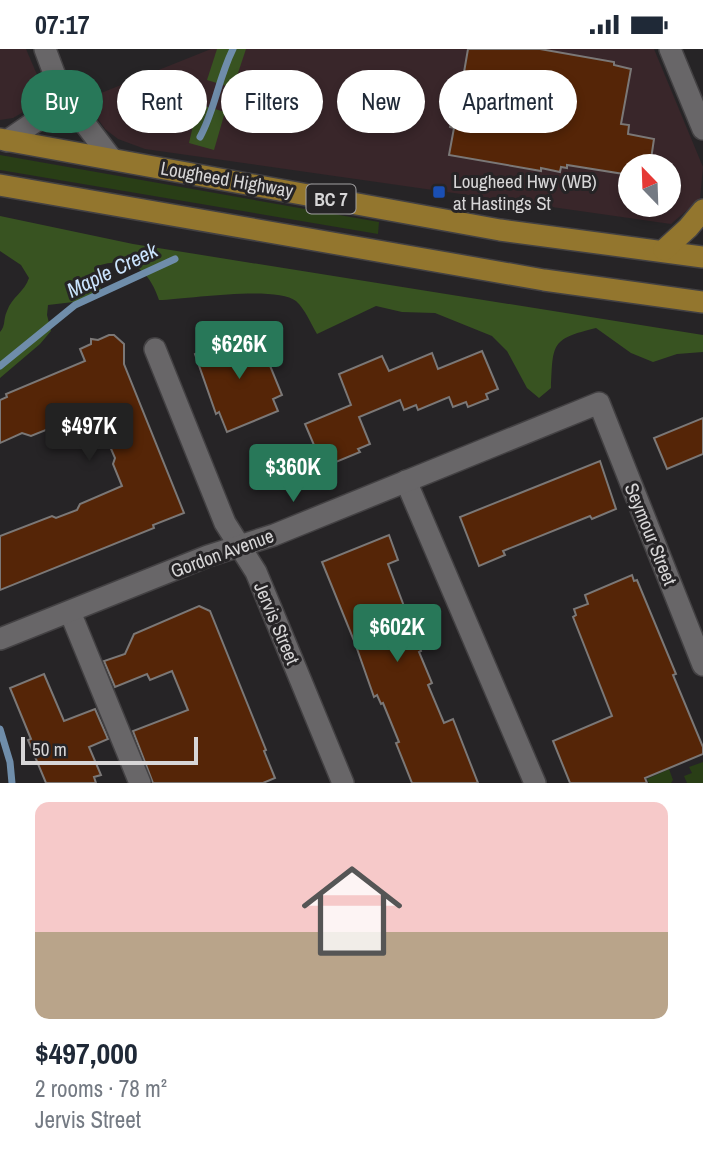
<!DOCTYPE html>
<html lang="en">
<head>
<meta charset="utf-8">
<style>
	:root { --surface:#fff; --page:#f6f6f7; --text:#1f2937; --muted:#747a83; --line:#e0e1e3; --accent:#287859 }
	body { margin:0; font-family:"Archivo Narrow",sans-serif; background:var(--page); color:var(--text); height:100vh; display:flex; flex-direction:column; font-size:26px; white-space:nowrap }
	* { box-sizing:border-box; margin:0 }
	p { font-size:23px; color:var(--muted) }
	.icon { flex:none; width:38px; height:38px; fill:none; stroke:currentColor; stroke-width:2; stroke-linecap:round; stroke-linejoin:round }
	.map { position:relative; height:734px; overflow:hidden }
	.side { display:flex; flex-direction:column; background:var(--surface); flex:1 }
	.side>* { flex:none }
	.guide { position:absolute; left:21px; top:21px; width:662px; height:63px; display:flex; gap:14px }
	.needle { width:46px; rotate:337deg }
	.controls { position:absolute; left:618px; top:105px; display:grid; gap:14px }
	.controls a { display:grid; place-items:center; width:63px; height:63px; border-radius:50%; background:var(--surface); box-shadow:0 4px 10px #0003; font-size:35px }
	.scale { position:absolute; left:21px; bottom:18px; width:177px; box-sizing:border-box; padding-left:7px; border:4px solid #d7d6d7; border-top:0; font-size:19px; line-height:24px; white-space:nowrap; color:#d7d6d7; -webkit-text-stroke:5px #262426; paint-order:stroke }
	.price { position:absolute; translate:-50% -60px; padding:0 16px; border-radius:7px; background:var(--accent); color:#fff; font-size:23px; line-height:46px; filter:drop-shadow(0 2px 4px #0008) }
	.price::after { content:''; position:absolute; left:50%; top:42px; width:21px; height:16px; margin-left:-10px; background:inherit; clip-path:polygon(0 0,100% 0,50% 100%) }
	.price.on { background:#222; color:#fff }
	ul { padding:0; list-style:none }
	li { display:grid; align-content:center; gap:14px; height:371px; padding:0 35px }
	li+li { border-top:2px solid var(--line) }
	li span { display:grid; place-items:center; height:217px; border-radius:14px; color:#555 }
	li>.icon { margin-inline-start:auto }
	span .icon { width:126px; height:126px; fill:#fffc; stroke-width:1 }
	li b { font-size:30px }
	.chip { padding:0 24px; border-radius:32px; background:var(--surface); box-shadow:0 4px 10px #0003; font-size:24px; line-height:63px }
	.chip.on { background:var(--accent); color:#fff }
	.status { display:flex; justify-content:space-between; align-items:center; height:49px; padding:0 35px; background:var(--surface); direction:ltr }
	.status svg { height:19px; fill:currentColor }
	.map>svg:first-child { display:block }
	.commercial { fill:#39262a; fill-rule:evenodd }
	.green { fill:#293e16 }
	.forest { fill:#385321 }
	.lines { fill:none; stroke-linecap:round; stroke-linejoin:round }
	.stream { stroke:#6f8daa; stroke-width:7 }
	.building { fill:#552507; stroke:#7b7877; stroke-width:2 }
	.minor-casing { stroke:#434143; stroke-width:24 }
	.major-casing { stroke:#434143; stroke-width:24 }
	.minor { stroke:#686668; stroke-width:21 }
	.major { stroke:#93762e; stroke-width:21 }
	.transit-dot { fill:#1a4fb4; stroke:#262426; stroke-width:2.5 }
	.labels { text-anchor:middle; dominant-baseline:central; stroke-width:6; stroke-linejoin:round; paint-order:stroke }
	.shield { fill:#262426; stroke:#a2a1a2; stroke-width:2 }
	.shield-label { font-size:18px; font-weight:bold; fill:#d7d6d7 }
	.street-label { font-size:19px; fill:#d7d6d7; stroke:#262426 }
	.poi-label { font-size:19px; fill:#d7d6d7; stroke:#262426; text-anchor:start }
	.water-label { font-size:21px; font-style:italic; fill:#cbe4fe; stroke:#262426 }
</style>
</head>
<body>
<div class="status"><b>07:17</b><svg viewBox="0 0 49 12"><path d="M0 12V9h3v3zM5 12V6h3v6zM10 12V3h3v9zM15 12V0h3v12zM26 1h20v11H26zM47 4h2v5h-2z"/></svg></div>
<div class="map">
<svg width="703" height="734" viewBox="0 0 703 734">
	<rect width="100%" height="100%" fill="#262426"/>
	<!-- commercial -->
	<g class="commercial">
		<polygon points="0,0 26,0 38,28 39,37 38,45 25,62 13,69 0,71"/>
		<path d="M 211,0 L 654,0 L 703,118 L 700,150 L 671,175 L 145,100 L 118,90 L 105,80 L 91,60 L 86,50 ZM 630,117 L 668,117 L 668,156 L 630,156 Z"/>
	</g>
	<!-- green -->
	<g class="green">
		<polygon points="0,106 379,173 378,185 0,121"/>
		<polygon points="703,713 703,734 687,734 684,727 692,724 689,718"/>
		<polygon points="669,720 673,731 671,734 649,734 647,730"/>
	</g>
	<!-- forest -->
	<g class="forest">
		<polygon points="217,0 246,0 233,39 207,31"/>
		<polygon points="198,55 225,63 214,101 189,94"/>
		<path d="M 0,167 L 133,195 L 703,286 L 703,303 L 677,305 L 653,313 L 631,304 L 596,279 C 551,290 553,294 551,339 L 539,349 L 527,339 L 507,302 L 492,287 L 435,264 L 402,263 L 376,257 L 317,285 C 311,275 305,260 296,252 C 277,236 187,250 159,251 C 148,219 130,207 97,217 L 101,242 L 82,252 L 48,256 L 47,266 L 51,282 L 40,295 L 0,329 L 0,283 C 6,276 3,270 7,262 C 12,248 25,242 29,229 L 21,216 L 0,202 Z"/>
	</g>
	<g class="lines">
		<!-- stream -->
		<g class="stream">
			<path d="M 200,88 C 215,61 218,30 233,0"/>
			<polyline points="0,317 75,256 175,210"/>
			<polyline points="0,680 10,713 12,734"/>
		</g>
	</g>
	<!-- building -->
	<g class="building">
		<polygon points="468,0 540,0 614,13 614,16 631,20 621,75 629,76 628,85 654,90 650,117 630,117 630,126 567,116 567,119 561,118 560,123 541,119 541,122 449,106 454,79 450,78 454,57 458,58"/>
		<polygon points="248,283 253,295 260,292 282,346 273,350 278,362 227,383 219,363 216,365 195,305"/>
		<polygon points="109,286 114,286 124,295 124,315 184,464 153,476 154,479 0,541 0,487 52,467 56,469 77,461 80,455 122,437 113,415 115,409 106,388 102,386 93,362 31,387 22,384 0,394 0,351 7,348 6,345 85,312 80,300 91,295 91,290 98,291"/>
		<polygon points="482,302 498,340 486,345 488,350 468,358 466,353 453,358 449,348 418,361 416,356 404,361 400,351 359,368 370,395 358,400 360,403 336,413 335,409 322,415 305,375 351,356 339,325 382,307 389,322 432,304 438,320"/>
		<polygon points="703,369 703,405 667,420 654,389"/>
		<polygon points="600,412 616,460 592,470 590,467 503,502 505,506 479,517 460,468"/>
		<polygon points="389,486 398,511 388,515 421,602 419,603 432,634 428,636 444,674 453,670 478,734 412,734 396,694 399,693 383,654 381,655 377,646 374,648 355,594 322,513"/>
		<polygon points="632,526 634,532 637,531 676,625 673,626 703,698 703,705 645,729 647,734 570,734 553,692 612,667 573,568 576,566 574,560 588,555 585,546"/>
		<polygon points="199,557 210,562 266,701 264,702 275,729 263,734 153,734 133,682 188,661 172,622 150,631 147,625 115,638 104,612 125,605 134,585"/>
		<polygon points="44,625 64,672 95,660 108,690 89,698 101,726 94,728 96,734 46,734 28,691 31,690 10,639"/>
	</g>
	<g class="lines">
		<defs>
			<g id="minor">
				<polyline points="45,0 61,43 111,109"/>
				<polyline points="670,0 703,80"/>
				<polyline points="7,92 39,70 61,43"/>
				<polyline points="155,300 225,474 256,523 343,734"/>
				<polyline points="406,432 535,734"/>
				<polyline points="70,563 140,734"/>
				<polyline points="0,590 208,507 274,486 599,354 703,616"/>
			</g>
			<g id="major">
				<polyline points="0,90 500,181 703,208"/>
				<polyline points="0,136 544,231 703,253"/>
				<polyline points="664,201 688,179 703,161"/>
			</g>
		</defs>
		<!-- minor casing -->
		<use href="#minor" class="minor-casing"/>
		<!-- major casing -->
		<use href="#major" class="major-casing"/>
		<!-- minor -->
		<use href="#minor" class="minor"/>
		<!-- major -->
		<use href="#major" class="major"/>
	</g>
	<!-- markers -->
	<rect class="transit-dot" x="432" y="136" width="14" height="14" rx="3.5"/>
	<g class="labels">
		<!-- shield labels -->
		<rect class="shield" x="306.5" y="135.5" width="49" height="29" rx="5"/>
		<g class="shield-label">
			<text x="331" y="150">BC 7</text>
		</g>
		<!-- street labels -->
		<g class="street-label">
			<text transform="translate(227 130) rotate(10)">Lougheed Highway</text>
			<text transform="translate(651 485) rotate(68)">Seymour Street</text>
			<text transform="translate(222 504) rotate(-20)">Gordon Avenue</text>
			<text transform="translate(277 574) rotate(67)">Jervis Street</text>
		</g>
		<!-- poi labels -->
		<g class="poi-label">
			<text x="453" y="132">Lougheed Hwy (WB)<tspan x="453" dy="22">at Hastings St</tspan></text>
		</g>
		<!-- water labels -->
		<g class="water-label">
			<text transform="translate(112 221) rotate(-26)">Maple Creek</text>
		</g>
	</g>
</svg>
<div class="controls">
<a><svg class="needle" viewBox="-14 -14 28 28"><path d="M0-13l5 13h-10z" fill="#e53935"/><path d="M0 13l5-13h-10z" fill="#747a83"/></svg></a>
</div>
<div class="scale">50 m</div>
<b class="price" style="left:239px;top:332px">$626K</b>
<b class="price on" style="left:89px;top:414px">$497K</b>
<b class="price" style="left:293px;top:455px">$360K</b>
<b class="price" style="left:397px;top:615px">$602K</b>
<div class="guide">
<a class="chip on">Buy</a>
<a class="chip">Rent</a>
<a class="chip">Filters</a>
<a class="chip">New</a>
<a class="chip">Apartment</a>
</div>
</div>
<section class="side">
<ul>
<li><span style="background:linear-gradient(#f6c9c9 60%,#b9a48a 0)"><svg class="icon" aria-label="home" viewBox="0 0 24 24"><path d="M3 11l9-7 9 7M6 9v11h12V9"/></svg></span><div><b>$497,000</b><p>2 rooms · 78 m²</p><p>Jervis Street</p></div></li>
</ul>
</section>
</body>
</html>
